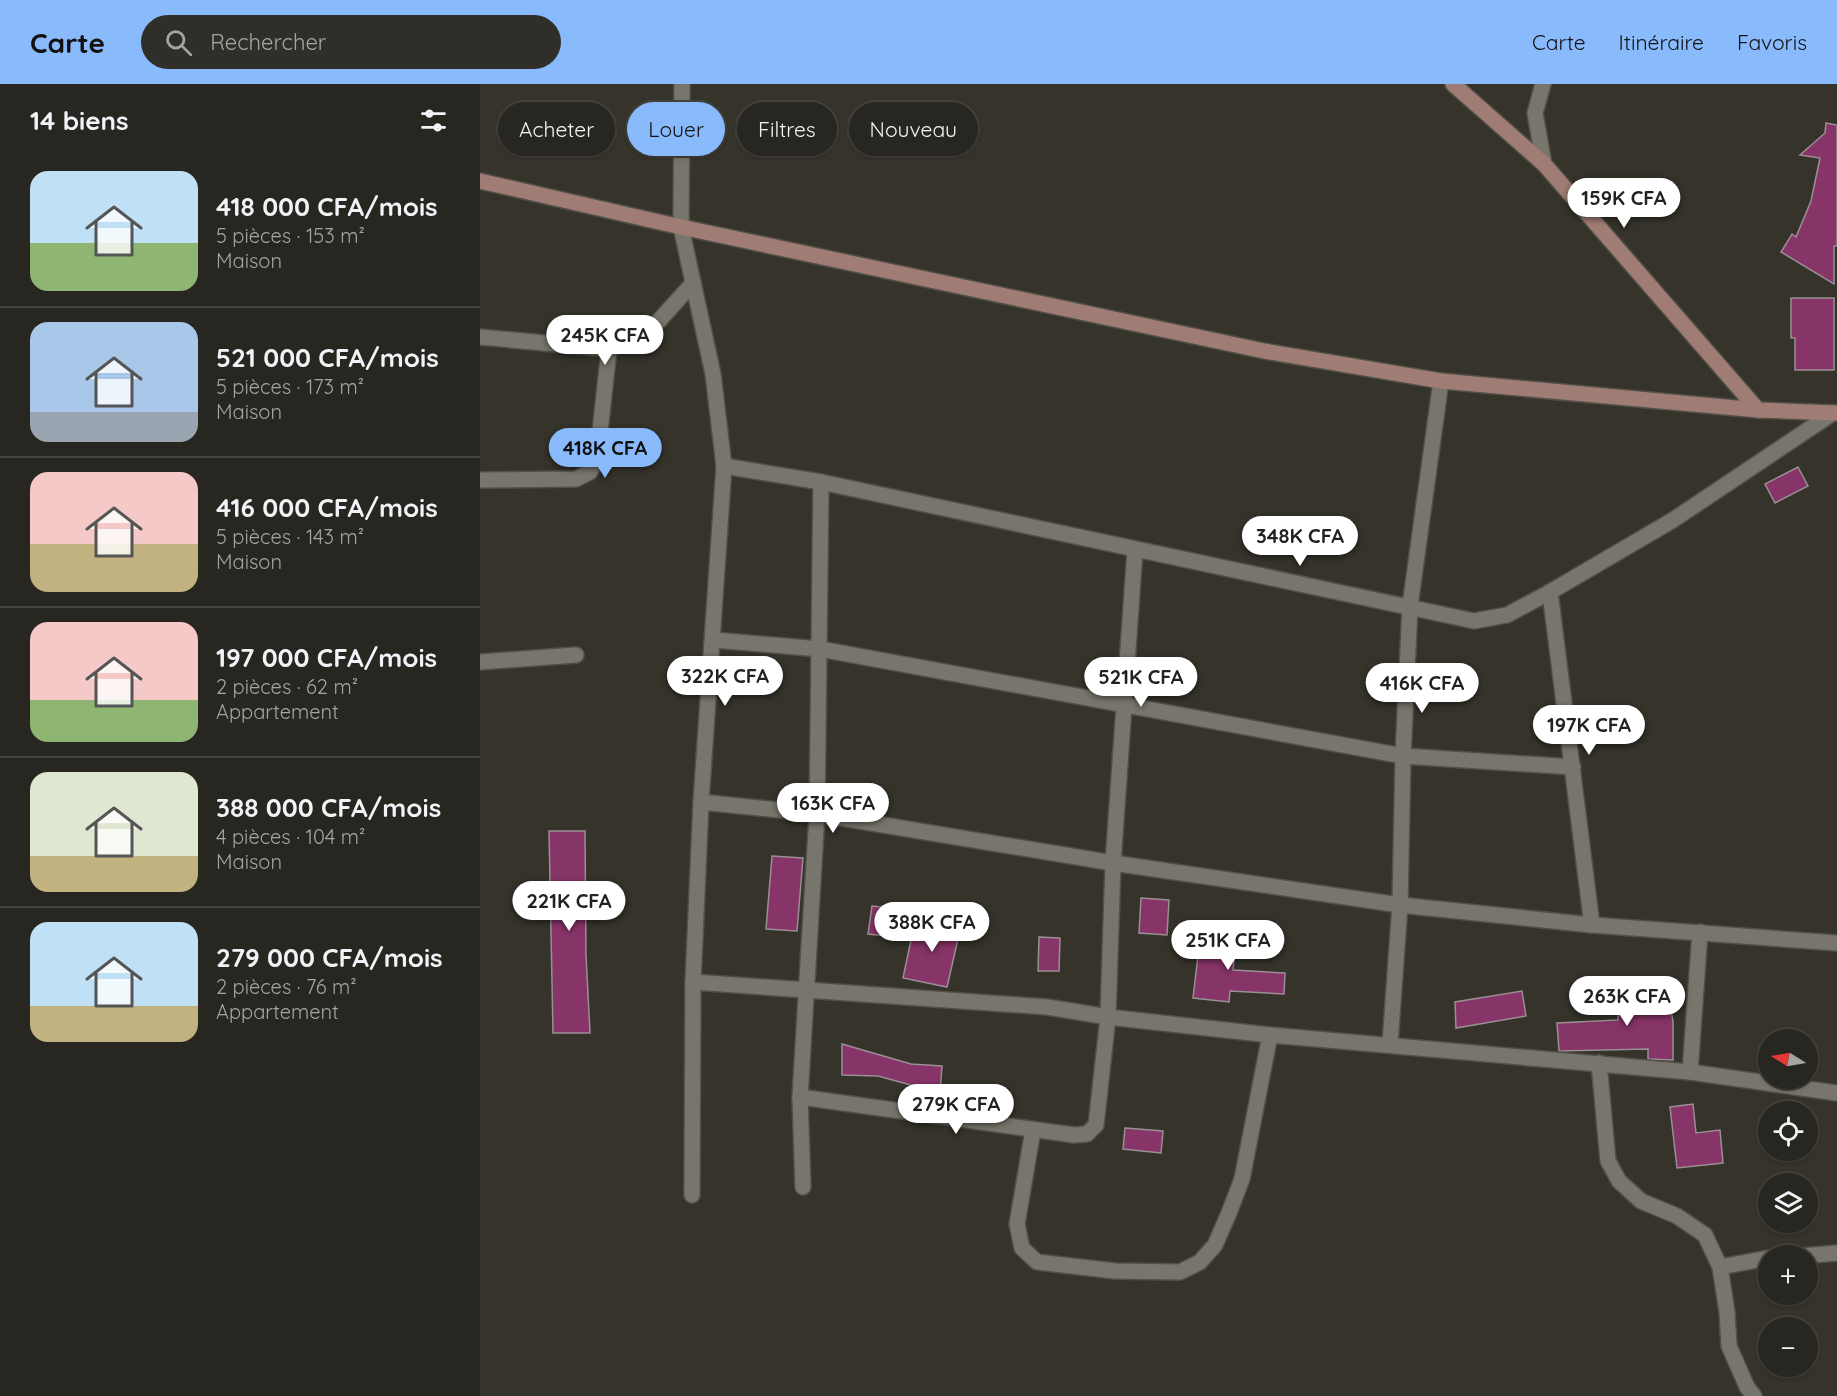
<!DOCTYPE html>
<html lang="fr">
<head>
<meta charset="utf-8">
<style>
	:root { --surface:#282620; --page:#302e29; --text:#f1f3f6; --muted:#a5a5a5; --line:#44433e; --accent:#88bafc }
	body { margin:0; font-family:Quicksand,sans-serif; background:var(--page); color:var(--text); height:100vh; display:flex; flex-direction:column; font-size:22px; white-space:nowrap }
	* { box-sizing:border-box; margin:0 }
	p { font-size:20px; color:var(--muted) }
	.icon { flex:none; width:33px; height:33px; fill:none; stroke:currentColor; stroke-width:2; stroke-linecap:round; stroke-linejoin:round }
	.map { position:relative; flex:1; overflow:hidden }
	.sheet { display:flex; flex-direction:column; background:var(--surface); width:480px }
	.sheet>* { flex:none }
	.top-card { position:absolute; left:18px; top:18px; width:570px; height:54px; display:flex; gap:12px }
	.needle { width:39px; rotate:281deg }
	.controls { position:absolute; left:1278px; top:945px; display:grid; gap:12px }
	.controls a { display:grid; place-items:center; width:60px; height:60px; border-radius:50%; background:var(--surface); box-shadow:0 2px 4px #0004,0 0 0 2px var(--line); font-size:30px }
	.price { position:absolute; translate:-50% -51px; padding:0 14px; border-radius:21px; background:#fff; color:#222; font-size:20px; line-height:39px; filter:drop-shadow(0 2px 3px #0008) }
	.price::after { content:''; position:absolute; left:50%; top:36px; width:18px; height:14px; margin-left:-9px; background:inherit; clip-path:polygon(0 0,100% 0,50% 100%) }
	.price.current { background:var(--accent); color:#111 }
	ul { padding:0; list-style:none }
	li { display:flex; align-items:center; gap:18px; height:150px; padding:0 30px }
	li+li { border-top:2px solid var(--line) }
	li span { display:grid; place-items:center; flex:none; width:168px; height:120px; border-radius:18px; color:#555 }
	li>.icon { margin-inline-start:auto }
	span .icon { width:72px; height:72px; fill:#fffc; stroke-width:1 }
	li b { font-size:26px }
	h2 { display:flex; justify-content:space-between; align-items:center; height:72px; padding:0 30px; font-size:26px }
	.pill { padding:0 21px; border-radius:27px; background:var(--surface); box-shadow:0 2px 4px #0004,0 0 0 2px var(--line); font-size:21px; line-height:54px }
	.pill.current { background:var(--accent); color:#111 }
	header { display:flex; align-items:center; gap:36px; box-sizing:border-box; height:84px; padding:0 30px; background:var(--accent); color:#111 }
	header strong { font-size:28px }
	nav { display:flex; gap:33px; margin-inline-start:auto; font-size:21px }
	.search { width:420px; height:54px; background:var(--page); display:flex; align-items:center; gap:15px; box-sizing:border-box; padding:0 21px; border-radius:33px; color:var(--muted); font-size:22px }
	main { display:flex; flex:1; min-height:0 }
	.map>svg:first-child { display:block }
	.building { fill:#873468; stroke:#9a8f95; stroke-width:1.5 }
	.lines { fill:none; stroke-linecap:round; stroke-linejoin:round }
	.street-casing { stroke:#514f47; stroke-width:18 }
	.secondary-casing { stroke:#514f47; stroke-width:18 }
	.street { stroke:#78766c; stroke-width:15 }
	.secondary { stroke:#9f7c74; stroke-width:15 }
</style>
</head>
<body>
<header>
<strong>Carte</strong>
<div class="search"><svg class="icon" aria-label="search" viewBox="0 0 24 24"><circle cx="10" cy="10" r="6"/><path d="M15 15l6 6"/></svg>Rechercher</div>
<nav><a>Carte</a><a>Itinéraire</a><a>Favoris</a></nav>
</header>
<main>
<section class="sheet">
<h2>14 biens<svg class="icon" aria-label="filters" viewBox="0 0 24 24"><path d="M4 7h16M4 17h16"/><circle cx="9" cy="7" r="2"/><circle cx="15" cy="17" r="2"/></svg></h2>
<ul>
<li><span style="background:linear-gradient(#bfe0f5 60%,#8fb573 0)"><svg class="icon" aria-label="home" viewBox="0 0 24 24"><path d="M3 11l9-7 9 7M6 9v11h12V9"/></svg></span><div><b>418 000 CFA/mois</b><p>5 pièces · 153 m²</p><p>Maison</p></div></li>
<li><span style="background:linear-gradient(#a9c7e8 75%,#9aa5b1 0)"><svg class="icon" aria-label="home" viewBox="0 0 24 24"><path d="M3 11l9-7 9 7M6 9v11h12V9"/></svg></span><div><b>521 000 CFA/mois</b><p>5 pièces · 173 m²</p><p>Maison</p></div></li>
<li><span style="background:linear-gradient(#f6c9c9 60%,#c2b280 0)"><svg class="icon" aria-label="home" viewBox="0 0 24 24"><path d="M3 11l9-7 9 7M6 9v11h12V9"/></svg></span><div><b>416 000 CFA/mois</b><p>5 pièces · 143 m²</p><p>Maison</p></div></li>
<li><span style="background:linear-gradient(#f6c9c9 65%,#8fb573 0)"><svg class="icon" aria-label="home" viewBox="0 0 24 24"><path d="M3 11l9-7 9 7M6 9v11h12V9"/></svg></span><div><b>197 000 CFA/mois</b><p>2 pièces · 62 m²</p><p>Appartement</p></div></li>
<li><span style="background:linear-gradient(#dfe7d0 70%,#c2b280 0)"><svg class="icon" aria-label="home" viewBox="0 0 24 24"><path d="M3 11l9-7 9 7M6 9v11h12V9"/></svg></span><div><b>388 000 CFA/mois</b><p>4 pièces · 104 m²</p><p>Maison</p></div></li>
<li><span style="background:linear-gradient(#bfe0f5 70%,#c2b280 0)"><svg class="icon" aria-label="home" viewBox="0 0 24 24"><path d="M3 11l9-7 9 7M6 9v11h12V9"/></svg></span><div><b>279 000 CFA/mois</b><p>2 pièces · 76 m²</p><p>Appartement</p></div></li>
</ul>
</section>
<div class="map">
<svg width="1357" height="1312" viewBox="0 0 1357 1312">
	<rect width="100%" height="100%" fill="#35332a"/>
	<!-- building -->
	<g class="building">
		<polygon points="1346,39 1357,41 1357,162 1354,162 1354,200 1301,168 1312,150 1316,153 1331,117 1340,74 1320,71 1345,49"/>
		<polygon points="1311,214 1354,214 1354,286 1315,286 1315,254 1311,254"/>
		<polygon points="1318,383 1328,402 1295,419 1285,400"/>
		<polygon points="69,747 105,747 106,871 110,949 73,949"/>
		<polygon points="292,772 323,774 317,847 286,845"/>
		<polygon points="661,814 689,816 687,851 659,849"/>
		<polygon points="392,822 428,826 425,854 388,850"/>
		<polygon points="435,837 481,842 467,903 423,894"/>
		<polygon points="721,846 757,851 753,886 805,889 804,910 750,907 749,918 713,914"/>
		<polygon points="559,853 580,854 579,887 558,887"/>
		<polygon points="1186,901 1193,937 1193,976 1168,975 1168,965 1079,967 1077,939 1138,936 1138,907 1158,907"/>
		<polygon points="1042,907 1046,932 976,944 975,918"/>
		<polygon points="362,960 431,980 462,982 460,1009 398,992 362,991"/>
		<polygon points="1213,1020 1216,1049 1240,1046 1243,1079 1197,1084 1190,1023"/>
		<polygon points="645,1044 683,1047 681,1069 643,1065"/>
	</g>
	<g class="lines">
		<defs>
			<g id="street">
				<polyline points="202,0 201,143 233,290 244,382 221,718 213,898 212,1111"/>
				<polyline points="1063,0 1055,29 1064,80"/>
				<polyline points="0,253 129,265 153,256 176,240 213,199"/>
				<polyline points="244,382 341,398 994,537 1027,531 1070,508 1193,436 1353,329"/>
				<polyline points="0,396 96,395 110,388 117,375 129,265"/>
				<polyline points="1070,508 1112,841"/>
				<polyline points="234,556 340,565 923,672 1093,683"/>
				<polyline points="0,578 96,571"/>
				<polyline points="221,718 337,730 633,779 920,821 1112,841 1357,859"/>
				<polyline points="213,898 567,923 628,933 790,951 1210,988 1357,1009"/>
				<polyline points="910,960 920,821 923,672 930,522 961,297"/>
				<polyline points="1119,979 1128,1077 1139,1097 1161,1117 1197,1132 1225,1151 1240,1183 1247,1228 1249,1262 1267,1303 1274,1312"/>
				<polyline points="1210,988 1220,848"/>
				<polyline points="320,1013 594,1051 607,1050 616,1041 628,933 633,779 655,466"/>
				<polyline points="553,1046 537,1140 542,1164 557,1178 635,1187 700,1188 720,1178 735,1161 749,1129 762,1095 790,951"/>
				<polyline points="323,1103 320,1013 337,730 341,398"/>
				<polyline points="1322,1172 1357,1169"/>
				<polyline points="1240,1183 1288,1174"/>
			</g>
			<g id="secondary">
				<polyline points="973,0 1064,80 1278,326"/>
				<polyline points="0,97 201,143 784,267 961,297 1278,326 1357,329"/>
			</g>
		</defs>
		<!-- street casing -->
		<use href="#street" class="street-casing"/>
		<!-- secondary casing -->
		<use href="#secondary" class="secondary-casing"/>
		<!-- street -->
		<use href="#street" class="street"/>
		<!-- secondary -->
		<use href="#secondary" class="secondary"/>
	</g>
</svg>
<div class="controls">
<a><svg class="needle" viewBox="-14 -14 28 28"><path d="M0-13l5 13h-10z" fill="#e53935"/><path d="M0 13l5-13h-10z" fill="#a5a5a5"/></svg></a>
<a><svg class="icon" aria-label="locate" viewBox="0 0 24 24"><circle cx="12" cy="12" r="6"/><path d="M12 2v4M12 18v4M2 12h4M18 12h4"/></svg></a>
<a><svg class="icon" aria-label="layers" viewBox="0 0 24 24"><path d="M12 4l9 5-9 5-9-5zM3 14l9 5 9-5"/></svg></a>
<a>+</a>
<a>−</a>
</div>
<b class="price" style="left:1144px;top:145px">159K CFA</b>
<b class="price" style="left:125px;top:282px">245K CFA</b>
<b class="price current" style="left:125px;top:395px">418K CFA</b>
<b class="price" style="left:820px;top:483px">348K CFA</b>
<b class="price" style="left:245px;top:623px">322K CFA</b>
<b class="price" style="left:661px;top:624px">521K CFA</b>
<b class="price" style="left:942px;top:630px">416K CFA</b>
<b class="price" style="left:1109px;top:672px">197K CFA</b>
<b class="price" style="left:353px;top:750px">163K CFA</b>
<b class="price" style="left:89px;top:848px">221K CFA</b>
<b class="price" style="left:452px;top:869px">388K CFA</b>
<b class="price" style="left:748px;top:887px">251K CFA</b>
<b class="price" style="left:1147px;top:943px">263K CFA</b>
<b class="price" style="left:476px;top:1051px">279K CFA</b>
<div class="top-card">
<a class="pill">Acheter</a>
<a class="pill current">Louer</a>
<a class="pill">Filtres</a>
<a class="pill">Nouveau</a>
</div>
</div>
</main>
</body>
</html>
